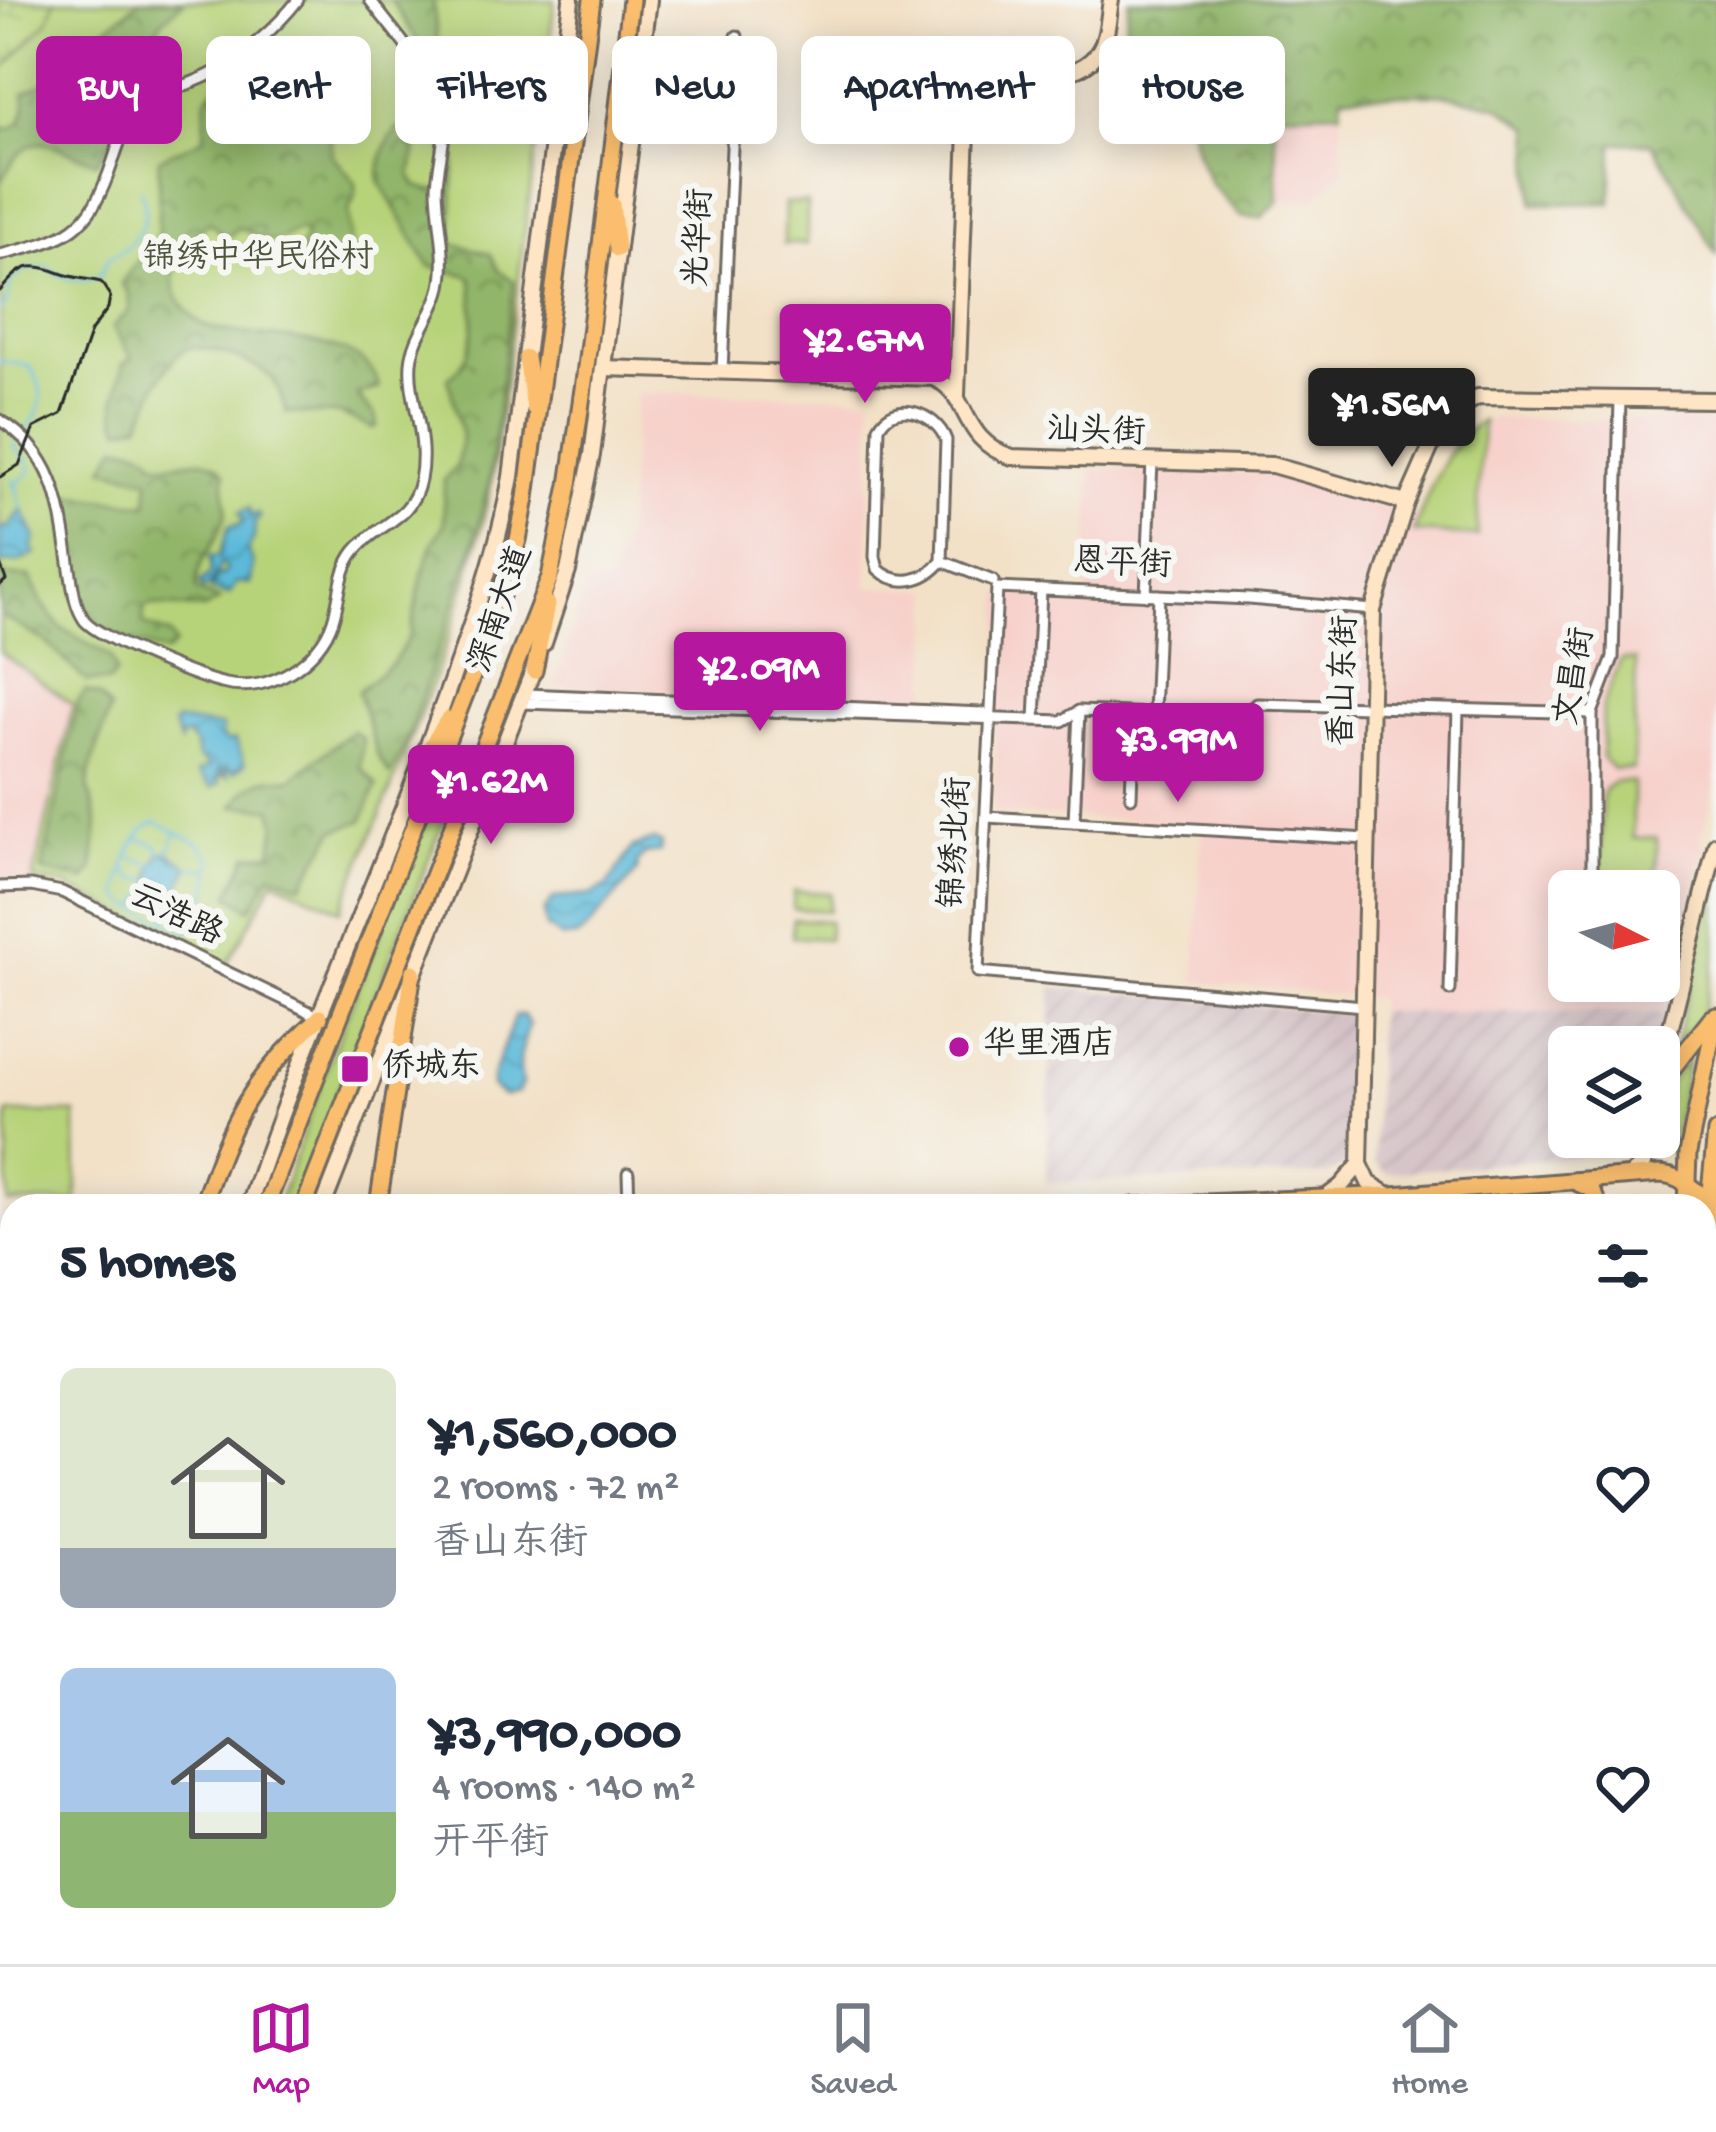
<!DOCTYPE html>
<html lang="en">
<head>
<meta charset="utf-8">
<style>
	:root { --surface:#fff; --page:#f2f2f3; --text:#1f2937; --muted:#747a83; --line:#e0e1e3; --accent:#b5179e }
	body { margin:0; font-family:"Gochi Hand","LXGW WenKai TC",sans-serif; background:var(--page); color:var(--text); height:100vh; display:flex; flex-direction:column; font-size:45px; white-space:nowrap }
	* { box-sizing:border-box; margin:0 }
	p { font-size:39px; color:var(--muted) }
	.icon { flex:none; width:66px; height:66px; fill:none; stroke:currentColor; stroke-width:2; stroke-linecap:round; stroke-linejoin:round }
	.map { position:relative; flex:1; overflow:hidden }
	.drawer { position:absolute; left:0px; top:1194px; width:1716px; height:771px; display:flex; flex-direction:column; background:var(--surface); border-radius:36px 36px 0 0; box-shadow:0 6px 30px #0003 }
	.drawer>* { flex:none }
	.top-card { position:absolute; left:36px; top:36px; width:1644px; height:108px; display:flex; gap:24px }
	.needle { width:78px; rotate:96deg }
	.fabs { position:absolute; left:1548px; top:870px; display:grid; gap:24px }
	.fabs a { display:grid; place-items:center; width:132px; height:132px; border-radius:18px; background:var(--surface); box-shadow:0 6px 30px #0003; font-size:60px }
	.price { position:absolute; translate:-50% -102px; padding:0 27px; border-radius:12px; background:var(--accent); color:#fff; font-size:39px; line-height:78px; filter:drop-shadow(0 3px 6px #0008) }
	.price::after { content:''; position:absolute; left:50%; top:72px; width:36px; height:27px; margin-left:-18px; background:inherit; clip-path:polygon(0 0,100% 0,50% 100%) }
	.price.current { background:#222; color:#fff }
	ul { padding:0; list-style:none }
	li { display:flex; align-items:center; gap:36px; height:300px; padding:0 60px }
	li span { display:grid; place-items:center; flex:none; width:336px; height:240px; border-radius:18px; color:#555 }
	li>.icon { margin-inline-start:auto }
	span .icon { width:144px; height:144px; fill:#fffc; stroke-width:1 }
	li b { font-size:51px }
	h2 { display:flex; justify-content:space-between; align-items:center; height:144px; padding:0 60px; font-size:51px }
	.chip { padding:0 42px; border-radius:18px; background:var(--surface); box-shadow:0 6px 30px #0003; font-size:42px; line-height:108px }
	.chip.current { background:var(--accent); color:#fff }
	.tabs { display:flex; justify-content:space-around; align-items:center; height:168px; border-top:3px solid var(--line); background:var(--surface); font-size:33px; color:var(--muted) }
	.tabs a { display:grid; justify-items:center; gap:6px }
	.tabs .current { color:var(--accent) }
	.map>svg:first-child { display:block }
	.built { fill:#f7d0ca; fill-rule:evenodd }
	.industrial { fill:url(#industrial-furrows) }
	.railway { fill:#d2bec2 }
	.green { fill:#b7d379; stroke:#717f52; stroke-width:3 }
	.forest { fill:url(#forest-crowns); stroke:#5e704a; stroke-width:3 }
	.wetland { fill:url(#wetland-marsh); stroke:#717f52; stroke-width:3 }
	.water { fill:url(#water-waves); stroke:#437282; stroke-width:3 }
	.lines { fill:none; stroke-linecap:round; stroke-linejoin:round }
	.stream { stroke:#5bb9d9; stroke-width:3 }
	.street-tunnel { stroke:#cabda8; stroke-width:9; stroke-dasharray:9 4.5; stroke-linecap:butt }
	.street-casing { stroke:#716b62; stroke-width:15 }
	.secondary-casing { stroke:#716b62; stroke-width:20 }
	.primary-casing { stroke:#716b62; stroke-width:21 }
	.street { stroke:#fff; stroke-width:9 }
	.secondary { stroke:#fde5c5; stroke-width:14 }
	.primary { stroke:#fabe6e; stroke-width:15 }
	.rail { stroke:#2b2b2b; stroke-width:3 }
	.poi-dot { fill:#b5179e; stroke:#f6f6f2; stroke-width:4.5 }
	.labels { text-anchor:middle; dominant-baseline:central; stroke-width:12; stroke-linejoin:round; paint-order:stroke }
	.street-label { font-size:33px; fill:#2b2b2b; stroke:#f6f6f2 }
	.park-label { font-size:33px; fill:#4e553e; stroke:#f6f6f2 }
	.poi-label { font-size:33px; fill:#2b2b2b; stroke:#f6f6f2; text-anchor:start }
</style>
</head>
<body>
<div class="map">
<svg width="1716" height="1964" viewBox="0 0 1716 1964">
	<defs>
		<pattern id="industrial-furrows" width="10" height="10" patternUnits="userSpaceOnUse" patternTransform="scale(3)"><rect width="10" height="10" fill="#d2bec2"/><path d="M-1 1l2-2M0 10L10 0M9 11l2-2" fill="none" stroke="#b4a3a7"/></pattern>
		<pattern id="forest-crowns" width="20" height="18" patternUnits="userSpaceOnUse" patternTransform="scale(3)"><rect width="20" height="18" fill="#91b569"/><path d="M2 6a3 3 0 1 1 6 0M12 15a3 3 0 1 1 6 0" fill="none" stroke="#779357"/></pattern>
		<pattern id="wetland-marsh" width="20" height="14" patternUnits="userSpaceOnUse" patternTransform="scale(3)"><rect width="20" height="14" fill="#b7d379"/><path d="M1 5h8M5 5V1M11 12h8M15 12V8" fill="none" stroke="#9eb569"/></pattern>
		<pattern id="water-waves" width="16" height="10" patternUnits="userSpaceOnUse" patternTransform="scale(3)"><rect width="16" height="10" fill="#5bb9d9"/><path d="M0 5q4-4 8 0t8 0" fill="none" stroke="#4b97b0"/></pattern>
	</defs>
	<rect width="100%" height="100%" fill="#f6f6f2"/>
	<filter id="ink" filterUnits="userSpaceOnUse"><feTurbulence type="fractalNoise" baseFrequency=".00833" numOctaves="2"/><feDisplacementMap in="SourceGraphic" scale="24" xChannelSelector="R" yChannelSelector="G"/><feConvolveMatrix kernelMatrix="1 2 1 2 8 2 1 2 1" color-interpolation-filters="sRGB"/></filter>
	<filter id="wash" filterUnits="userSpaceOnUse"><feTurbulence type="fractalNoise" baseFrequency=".004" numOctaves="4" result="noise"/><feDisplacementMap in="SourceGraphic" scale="48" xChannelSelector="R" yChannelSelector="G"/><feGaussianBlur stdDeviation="2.7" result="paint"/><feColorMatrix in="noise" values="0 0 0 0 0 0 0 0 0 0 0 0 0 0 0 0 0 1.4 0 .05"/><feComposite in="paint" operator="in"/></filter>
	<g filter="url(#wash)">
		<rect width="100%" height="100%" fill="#f2e1c7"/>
		<!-- built -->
		<g class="built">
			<polygon points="1341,111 1344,172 1313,200 1278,202 1274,113"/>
			<polygon points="637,393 872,397 867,587 931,590 927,701 554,687 587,582 609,581 625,540"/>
			<path d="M 1496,418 L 1716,422 L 1716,784 L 1700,841 L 1706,843 L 1664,1013 L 1378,1012 L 1377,998 L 1195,982 L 1202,824 L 993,813 L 1000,593 L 1086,597 L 1092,469 L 1271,474 L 1419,516 L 1451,450 L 1466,429 ZM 1569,891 L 1659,891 L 1659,981 L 1569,981 Z"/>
			<polygon points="0,652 74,705 33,880 0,879"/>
			<polygon points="1291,1953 1593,1953 1556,1964 1290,1964"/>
		</g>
		<!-- industrial -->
		<g class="industrial">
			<polygon points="1052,987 1355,1014 1351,1162 1326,1175 1046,1183"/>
			<polygon points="1378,1012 1664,1013 1656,1047 1569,1047 1569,1137 1637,1137 1634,1152 1386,1173 1374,1162"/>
		</g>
		<!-- railway -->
		<polygon class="railway" points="12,1317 12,1953 140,1953 140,1964 0,1964 0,1318"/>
		<!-- green -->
		<g class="green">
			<path d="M 0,0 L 555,0 L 492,482 C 461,630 398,771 341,910 L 274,880 L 227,965 L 64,885 L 33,880 L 73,705 L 0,652 Z"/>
			<polygon points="785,203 807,203 807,244 784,244"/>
			<path d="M 1482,421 L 1477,536 L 1414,532 C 1427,495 1446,440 1482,421 Z"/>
			<polygon points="1621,660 1636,660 1633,769 1613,769 1602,757 1603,706"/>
			<polygon points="1614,782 1633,782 1633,838 1657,838 1656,891 1600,891 1602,797 1605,789"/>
			<polygon points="428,814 444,820 294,1203 279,1201 336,1042"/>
			<polygon points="1716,875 1716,953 1701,1018 1675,1045"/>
			<polygon points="794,891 830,893 829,911 793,909"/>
			<polygon points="793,919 829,921 828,939 792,937"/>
			<polygon points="1688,1060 1671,1150 1659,1150 1656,1146 1668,1083"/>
			<polygon points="8,1113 76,1113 77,1202 8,1203"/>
			<path d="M 1704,1327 C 1712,1357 1716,1397 1712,1427 L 1704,1401 Z"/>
			<polygon points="258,1953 1291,1953 1290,1964 259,1964"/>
		</g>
		<!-- forest -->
		<g class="forest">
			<path d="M 140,0 L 185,0 L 161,22 L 152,40 L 176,62 L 174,77 L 124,112 L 115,136 L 97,162 C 45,146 33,121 0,183 L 0,127 L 9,129 L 21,122 L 26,107 L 24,93 L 89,60 L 101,50 L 106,28 Z"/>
			<polygon points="391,0 433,0 438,47 498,56 493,73 448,67 445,73 439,74"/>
			<polygon points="1129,0 1716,0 1716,254 1652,143 1613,143 1611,203 1533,204 1530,127 1498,106 1444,94 1342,95 1341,111 1274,113 1278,202 1261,218 1240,216 1210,183 1198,157 1183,99 1173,86 1120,70"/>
			<path d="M 255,64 L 298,74 L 308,70 L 314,84 L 305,118 L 330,132 L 332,155 L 356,183 L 355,197 L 348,211 L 351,253 L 348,257 L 330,262 L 303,257 L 300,248 L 306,236 L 300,230 C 291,232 282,242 274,241 C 261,241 250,230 237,228 L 231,235 L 224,236 L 210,222 C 183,243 159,277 185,308 C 190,315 199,323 206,326 C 251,342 370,329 379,388 L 357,395 L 375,416 L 377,426 L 372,428 L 340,414 L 286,413 C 282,401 280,387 272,378 C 259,364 200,340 184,350 C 161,365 151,401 140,424 L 121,428 C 108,410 120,385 123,364 L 132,359 L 113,327 L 129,311 L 129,295 L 121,283 L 158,235 L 159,159 L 204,138 L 206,99 L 225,76 Z"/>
			<path d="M 409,121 L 419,130 L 411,176 L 416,186 L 433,191 L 443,189 L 447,137 L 456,141 L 451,243 L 491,254 L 498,270 L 514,281 L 489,482 L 471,554 L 406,743 L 390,775 L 378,756 L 358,691 L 394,662 L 410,635 L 422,575 L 432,545 L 444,524 L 444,480 L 457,466 L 462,436 L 448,378 C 479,358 474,313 472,280 L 469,276 L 429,266 L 379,180 C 379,157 388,132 409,121 Z"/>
			<path d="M 117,445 C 125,447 139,448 146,452 C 161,461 143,459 162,463 C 185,468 203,447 225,474 C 221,489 228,498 226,512 C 221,542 193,559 197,591 L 220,600 L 204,609 L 150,605 L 144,608 L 143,624 L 170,635 L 175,644 L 166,653 C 148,647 129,642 112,633 C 69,611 69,537 62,495 L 147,504 L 149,479 L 104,468 Z"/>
			<polygon points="0,575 30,577 42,603 60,627 111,657 116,672 109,682 86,681 46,642 0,615"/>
			<polygon points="86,691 99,696 110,709 89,773 88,787 98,823 93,870 84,881 42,871 78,701"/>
			<path d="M 353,731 L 363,739 L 360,767 L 377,785 L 362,821 L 335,830 L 302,885 L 271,874 L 251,909 L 229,895 L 248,855 L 272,853 L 276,824 L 272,808 L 234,806 C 248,782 264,776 291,779 Z"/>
			<polygon points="496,1953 589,1953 593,1964 509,1964"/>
			<polygon points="649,1953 754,1953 764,1964 639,1964"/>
			<polygon points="937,1953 1291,1953 1290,1964 937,1964"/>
		</g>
		<!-- wetland -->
		<polygon class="wetland" points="0,0 55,0 48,21 0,72"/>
		<!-- water -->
		<g class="water">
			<polygon points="249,508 250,515 258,514 260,518 255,521 254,539 247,550 253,563 251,584 237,582 229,595 211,590 218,575 222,576 227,569 221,563 210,586 202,589 201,582 211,573 210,556 219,557 229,526 241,524 243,518 239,513"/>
			<polygon points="22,509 36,538 32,549 36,553 20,562 0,563 0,525 7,529"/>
			<polygon points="177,721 222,727 221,737 228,742 235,740 245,764 234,773 226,767 228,777 220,769 217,773 223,776 215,779 220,783 212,788 197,773 209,767 198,758 196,746 188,736 181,737 180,742 173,724"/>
			<polygon points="655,840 662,844 660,852 645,854 638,861 637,872 586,930 576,937 563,938 546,927 544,911 554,898 590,895 607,886 633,847"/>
			<path d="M 168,852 L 189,867 L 174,901 C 149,887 144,879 161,853 Z"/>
			<polygon points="515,1015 523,1015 529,1024 519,1061 522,1084 517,1093 503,1096 492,1087 492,1077"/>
			<polygon points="381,1953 471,1953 480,1964 377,1964"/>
		</g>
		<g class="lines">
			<!-- stream -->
			<g class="stream">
				<path d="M 0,309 L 7,302 L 11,280 L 28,269 L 47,267 C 65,280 78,282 99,277 L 108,258 C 137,246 154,220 140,190"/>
				<path d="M 0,361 L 29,366 C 47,388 44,413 24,432"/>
				<polyline points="13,480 15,486 31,471 27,459 15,448 16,438"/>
				<polyline points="16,487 22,509"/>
				<path d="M 156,822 L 201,845 L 212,858 L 209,889 L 187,933 L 129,905 L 119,895 C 123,871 131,831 156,822 Z"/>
				<polyline points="139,839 156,845 161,853"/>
				<polyline points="168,852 176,834"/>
				<polyline points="131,858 154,864"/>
				<polyline points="189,867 210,869"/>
				<polyline points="126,870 134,879 150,881"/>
				<polyline points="174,901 179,909 193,913"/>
				<polyline points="137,907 152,887"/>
				<polyline points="167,922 171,900"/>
			</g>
		</g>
	</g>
	<g filter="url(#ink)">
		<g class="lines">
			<!-- street-tunnel -->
			<polyline class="street-tunnel" points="1162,719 1238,722"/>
			<defs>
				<g id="street">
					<path d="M 0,255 C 69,238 89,233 113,161 C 119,142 125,125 139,111 C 160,90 187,87 213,73 C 244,56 277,27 298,0"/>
					<polyline points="722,371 737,36"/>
					<path d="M 0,420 C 57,455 61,508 70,569 C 73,587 74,606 85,621 C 101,639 200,679 226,684 C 270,694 320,661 333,620 C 341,596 339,571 355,551 C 377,523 412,521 420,480 C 429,435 408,399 411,363 C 414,334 435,314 441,287 C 448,255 437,219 437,187 C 438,163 447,138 443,114 C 438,79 392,30 370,0"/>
					<path d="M 942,561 C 926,581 898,588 878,569 L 875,557 L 879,427 C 895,398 936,413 946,440 L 942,561 L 993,581"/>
					<polyline points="1146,595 1152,462"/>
					<polyline points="525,694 983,713 991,717"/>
					<polyline points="522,703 1062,721 1079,711 1154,714 1162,719"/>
					<polyline points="1154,714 1159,595"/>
					<polyline points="1035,720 1041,590"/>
					<polyline points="1238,722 1257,704 1592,713"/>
					<polyline points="1131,797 1134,714"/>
					<polyline points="986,817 1368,839"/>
					<polyline points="1074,822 1079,711"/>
					<polyline points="0,887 31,886 62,892 320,1017"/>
					<polyline points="1592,891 1592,713 1613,658 1620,400"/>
					<polyline points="1450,990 1458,710"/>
					<polyline points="1587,998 1588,981"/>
					<polyline points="1363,1006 978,972 997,588 1249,599 1373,610"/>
					<polyline points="628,1173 629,1206"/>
					<polyline points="1704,1649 1716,1645"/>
					<polyline points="322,1953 323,1964"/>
				</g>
				<g id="secondary">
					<path d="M 603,368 L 933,378 C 971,392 958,440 1012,457 L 1272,465 L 1406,503"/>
					<path d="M 957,395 L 967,130 C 977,48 1063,98 1096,55 C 1108,41 1108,18 1111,0"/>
					<polyline points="544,643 568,571 592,455 649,0"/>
					<polyline points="1659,1075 1716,844"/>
					<polyline points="1631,1175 1643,1164 1649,1137"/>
					<polyline points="1387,1194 1369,1183 1360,1164 1373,610 1406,503 1436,435 1455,410 1478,397 1716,400"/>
					<polyline points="1325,1198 1341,1186 1360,1164"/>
					<path d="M 249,1206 C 305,1036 382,873 443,704 C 470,629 497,556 511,477 L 571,0"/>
					<polyline points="323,1206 536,663"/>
					<polyline points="1704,1431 1716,1470"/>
					<polyline points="245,1953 246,1964"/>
				</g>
				<g id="primary">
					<polyline points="612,204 617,249"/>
					<polyline points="526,358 534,408"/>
					<polyline points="534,671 547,604"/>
					<polyline points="425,756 448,719"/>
					<polyline points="472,792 500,758"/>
					<polyline points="1659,1085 1712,1018"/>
					<polyline points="1716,1132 1709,1201 1716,1245"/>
					<polyline points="1573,1181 1591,1189 1599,1206"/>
					<path d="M 202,1206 C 234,1115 248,1084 320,1017"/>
					<polyline points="266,1206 492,625 518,540 526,498 592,0"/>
					<polyline points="304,1206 550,577 569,485 585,375 631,0"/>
					<polyline points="378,1206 413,972"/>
					<path d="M 1133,1206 L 1392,1195 L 1660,1174 C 1689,1176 1693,1196 1716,1202"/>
					<polyline points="1686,1206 1688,1153 1716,1016"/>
					<polyline points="0,1250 12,1249"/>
					<polyline points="0,1282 12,1281"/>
					<polyline points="1704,1291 1716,1333"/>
					<polyline points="170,1953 173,1964"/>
					<polyline points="183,1953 184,1964"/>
					<polyline points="233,1953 236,1964"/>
				</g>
			</defs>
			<!-- street casing -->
			<use href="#street" class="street-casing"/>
			<!-- secondary casing -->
			<use href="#secondary" class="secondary-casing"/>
			<!-- primary casing -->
			<use href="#primary" class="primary-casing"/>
			<!-- street -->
			<use href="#street" class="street"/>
			<!-- secondary -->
			<use href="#secondary" class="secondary"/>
			<!-- primary -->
			<use href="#primary" class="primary"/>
			<!-- rail -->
			<g class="rail">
				<path d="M 0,291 C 21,265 30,261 60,273 C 72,278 89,279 101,282 L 110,296 L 108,308 L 91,331 L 62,414 L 34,428 L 19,465 L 0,477"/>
				<polyline points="0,564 6,580 0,585"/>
			</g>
		</g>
	</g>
	<!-- markers -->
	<g class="poi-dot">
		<circle cx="959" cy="1047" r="12"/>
		<rect x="340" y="1054" width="30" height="30" rx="6"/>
	</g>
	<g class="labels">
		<!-- street labels -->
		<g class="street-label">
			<text transform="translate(701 238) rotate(-87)">光华街</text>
			<text transform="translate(1096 434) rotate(2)">汕头街</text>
			<text transform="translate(1122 566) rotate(3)">恩平街</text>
			<text transform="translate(503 610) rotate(-71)">深南大道</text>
			<text transform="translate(1577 677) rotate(-80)">文昌街</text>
			<text transform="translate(1346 681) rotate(-88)">香山东街</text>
			<text transform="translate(958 843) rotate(-87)">锦绣北街</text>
			<text transform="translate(175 917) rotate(26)">云浩路</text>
		</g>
		<!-- park labels -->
		<g class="park-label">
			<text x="258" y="260">锦绣中华民俗村</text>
		</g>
		<!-- poi labels -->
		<g class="poi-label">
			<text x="983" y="1047">华里酒店</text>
			<text x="382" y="1069">侨城东</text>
		</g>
	</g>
</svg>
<div class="fabs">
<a><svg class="needle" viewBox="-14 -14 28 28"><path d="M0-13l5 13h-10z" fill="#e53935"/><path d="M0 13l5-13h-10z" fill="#747a83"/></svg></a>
<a><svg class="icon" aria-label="layers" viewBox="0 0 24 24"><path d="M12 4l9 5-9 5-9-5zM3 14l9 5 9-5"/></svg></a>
</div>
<b class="price" style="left:865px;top:406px">¥2.67M</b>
<b class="price current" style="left:1392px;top:470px">¥1.56M</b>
<b class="price" style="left:760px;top:734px">¥2.09M</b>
<b class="price" style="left:1178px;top:805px">¥3.99M</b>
<b class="price" style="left:491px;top:847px">¥1.62M</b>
<div class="top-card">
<a class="chip current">Buy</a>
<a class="chip">Rent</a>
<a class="chip">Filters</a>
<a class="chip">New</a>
<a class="chip">Apartment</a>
<a class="chip">House</a>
</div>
<section class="drawer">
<h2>5 homes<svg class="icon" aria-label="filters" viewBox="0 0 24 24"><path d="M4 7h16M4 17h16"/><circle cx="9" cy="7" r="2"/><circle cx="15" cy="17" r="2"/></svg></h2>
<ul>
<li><span style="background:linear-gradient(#dfe7d0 75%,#9aa5b1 0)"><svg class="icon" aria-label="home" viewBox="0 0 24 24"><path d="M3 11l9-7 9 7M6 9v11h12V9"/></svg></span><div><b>¥1,560,000</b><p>2 rooms · 72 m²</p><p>香山东街</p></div><svg class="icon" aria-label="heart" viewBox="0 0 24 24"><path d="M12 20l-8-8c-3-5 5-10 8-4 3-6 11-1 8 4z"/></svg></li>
<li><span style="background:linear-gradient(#a9c7e8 60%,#8fb573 0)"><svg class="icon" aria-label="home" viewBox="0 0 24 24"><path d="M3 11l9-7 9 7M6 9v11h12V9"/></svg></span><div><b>¥3,990,000</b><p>4 rooms · 140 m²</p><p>开平街</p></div><svg class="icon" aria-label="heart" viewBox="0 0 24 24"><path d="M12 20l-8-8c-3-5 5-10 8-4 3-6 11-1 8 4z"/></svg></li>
</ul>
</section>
</div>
<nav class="tabs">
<a class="current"><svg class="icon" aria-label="map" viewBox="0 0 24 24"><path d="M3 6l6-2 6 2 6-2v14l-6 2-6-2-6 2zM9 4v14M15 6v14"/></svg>Map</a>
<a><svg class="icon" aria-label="saved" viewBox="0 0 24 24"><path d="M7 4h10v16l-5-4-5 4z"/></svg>Saved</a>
<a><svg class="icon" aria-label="home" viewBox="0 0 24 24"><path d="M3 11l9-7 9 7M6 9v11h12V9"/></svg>Home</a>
</nav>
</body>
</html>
